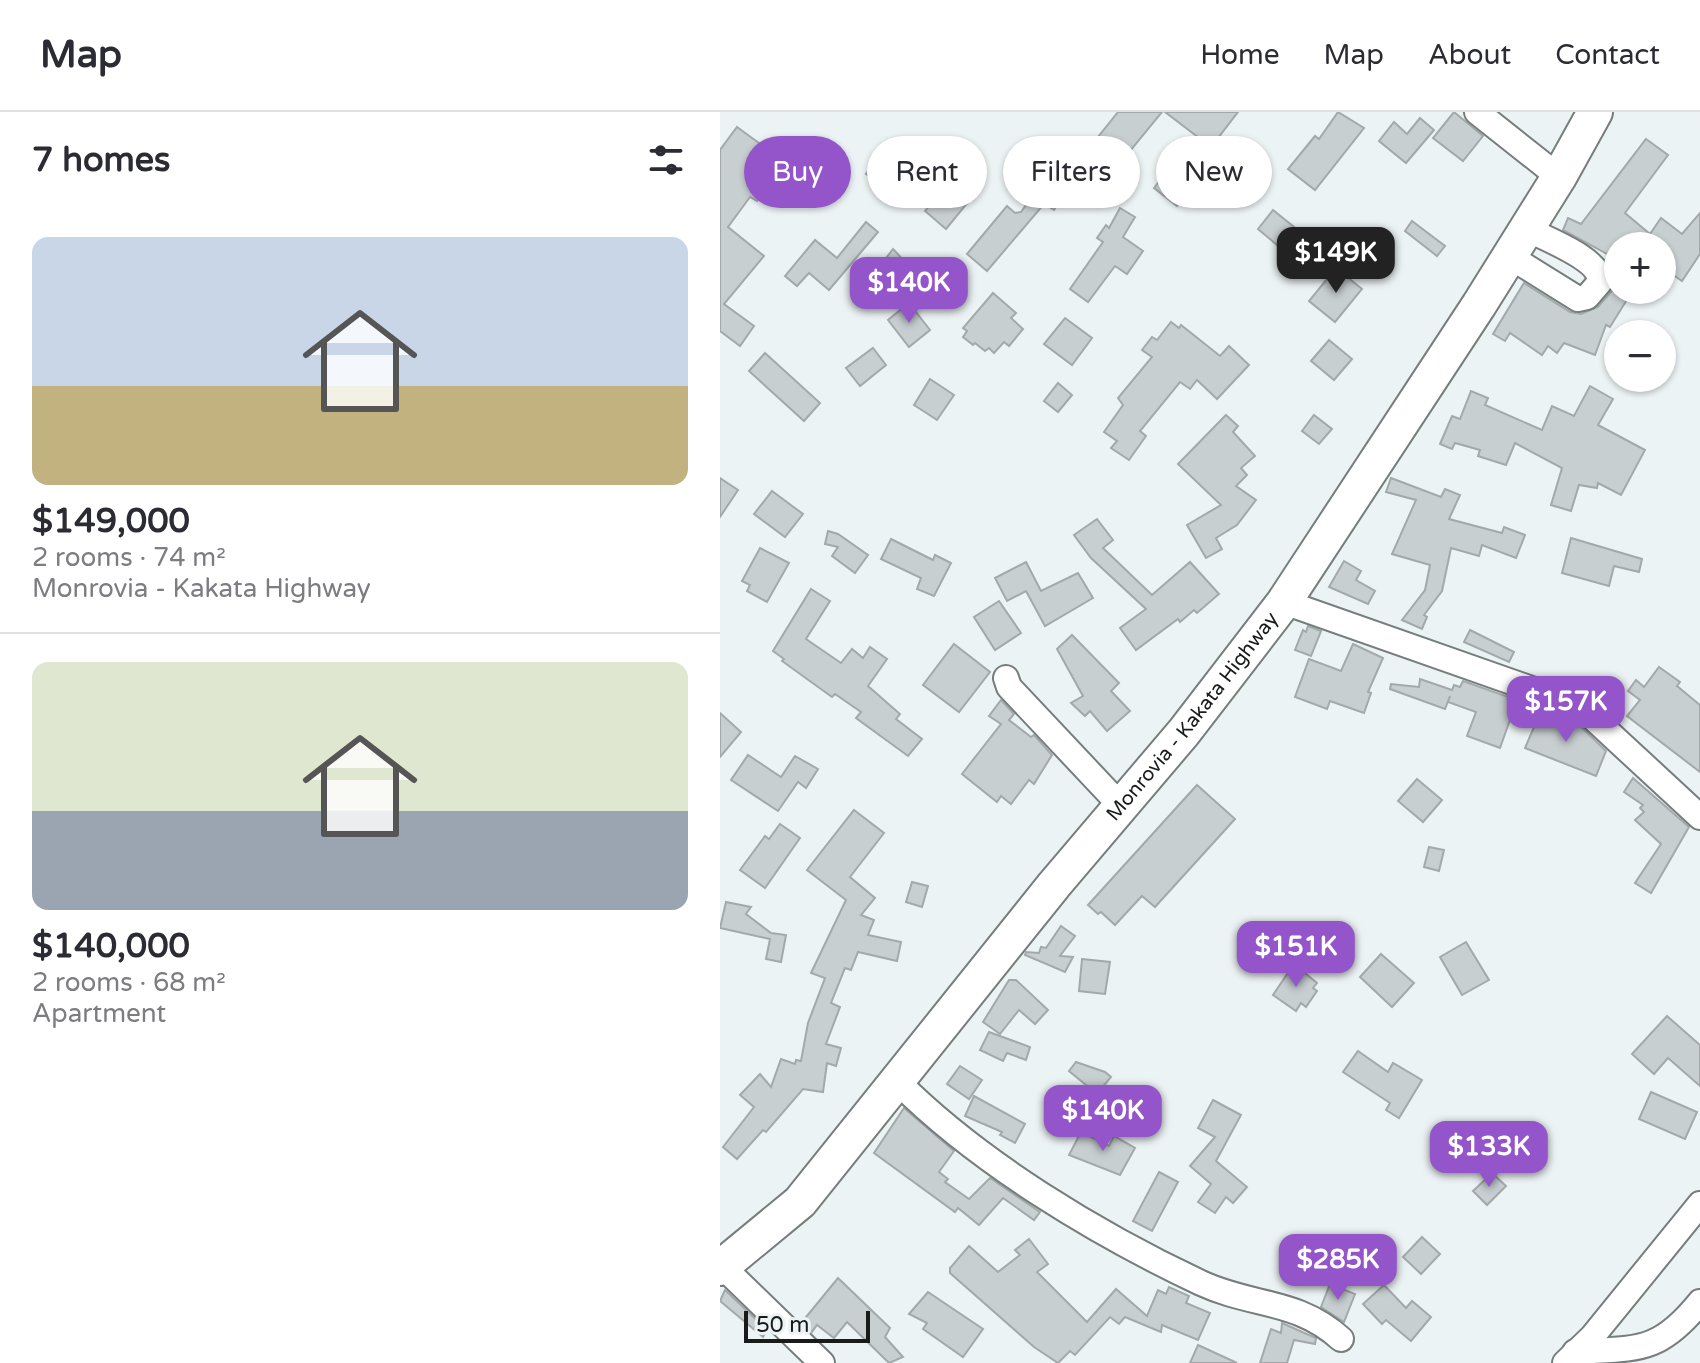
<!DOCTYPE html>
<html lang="en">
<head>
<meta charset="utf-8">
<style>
	:root { --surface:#fff; --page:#f2f2f3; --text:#2b2b33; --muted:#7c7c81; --line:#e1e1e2; --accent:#9455cb }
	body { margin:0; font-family:"Varela Round",sans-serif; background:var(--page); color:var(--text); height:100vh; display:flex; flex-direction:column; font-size:30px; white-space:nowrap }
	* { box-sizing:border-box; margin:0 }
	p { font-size:26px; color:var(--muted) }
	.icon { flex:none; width:44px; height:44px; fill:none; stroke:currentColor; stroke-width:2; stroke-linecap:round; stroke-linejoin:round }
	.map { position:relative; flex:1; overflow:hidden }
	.details { display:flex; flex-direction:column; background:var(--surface); width:720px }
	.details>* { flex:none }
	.banner { position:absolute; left:24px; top:24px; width:760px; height:72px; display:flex; gap:16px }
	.tools { position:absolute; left:884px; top:120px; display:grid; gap:16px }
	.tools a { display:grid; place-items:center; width:72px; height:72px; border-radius:50%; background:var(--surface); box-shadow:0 2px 6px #0004; font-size:40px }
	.scale { position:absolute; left:24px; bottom:20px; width:126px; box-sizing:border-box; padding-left:8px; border:4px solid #191b1b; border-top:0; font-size:22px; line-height:28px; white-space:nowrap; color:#191b1b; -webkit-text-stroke:6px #ecf3f4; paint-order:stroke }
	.price { position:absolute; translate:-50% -68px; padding:0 18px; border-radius:16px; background:var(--accent); color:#fff; font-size:26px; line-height:52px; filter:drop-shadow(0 2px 4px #0008) }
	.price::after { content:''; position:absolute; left:50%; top:48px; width:24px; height:18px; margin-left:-12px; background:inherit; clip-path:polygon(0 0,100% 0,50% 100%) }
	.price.active { background:#222; color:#fff }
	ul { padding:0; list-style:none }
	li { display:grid; align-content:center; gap:16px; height:424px; padding:0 32px }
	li+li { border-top:2px solid var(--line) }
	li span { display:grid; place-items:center; height:248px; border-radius:16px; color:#555 }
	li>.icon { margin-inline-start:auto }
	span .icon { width:144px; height:144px; fill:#fffc; stroke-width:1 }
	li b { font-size:34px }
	h2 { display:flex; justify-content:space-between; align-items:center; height:96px; padding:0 32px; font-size:34px }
	.tag { padding:0 28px; border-radius:36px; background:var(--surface); box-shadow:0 2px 6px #0004; font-size:28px; line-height:72px }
	.tag.active { background:var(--accent); color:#fff }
	header { display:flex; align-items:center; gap:48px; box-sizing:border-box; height:112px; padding:0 40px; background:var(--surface); border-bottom:2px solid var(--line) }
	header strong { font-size:38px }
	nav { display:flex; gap:44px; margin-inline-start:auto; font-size:28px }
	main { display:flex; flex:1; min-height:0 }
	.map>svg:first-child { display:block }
	.building { fill:#c8cfd1; stroke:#a3a9ab; stroke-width:2 }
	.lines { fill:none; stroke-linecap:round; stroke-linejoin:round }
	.minor-casing { stroke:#767d7d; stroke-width:28 }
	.highway-casing { stroke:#767d7d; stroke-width:38 }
	.minor { stroke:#fff; stroke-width:24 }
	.highway { stroke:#fff; stroke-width:34 }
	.labels { text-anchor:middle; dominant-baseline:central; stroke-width:6; stroke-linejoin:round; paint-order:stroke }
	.street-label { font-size:20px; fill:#191b1b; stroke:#ecf3f4 }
</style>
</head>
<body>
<header>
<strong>Map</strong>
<nav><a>Home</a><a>Map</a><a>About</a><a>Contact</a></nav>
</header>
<main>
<section class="details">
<h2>7 homes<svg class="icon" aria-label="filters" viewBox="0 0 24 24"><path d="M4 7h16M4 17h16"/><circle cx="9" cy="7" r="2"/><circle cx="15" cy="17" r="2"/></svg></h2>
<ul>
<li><span style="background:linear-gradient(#c9d6e8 60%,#c2b280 0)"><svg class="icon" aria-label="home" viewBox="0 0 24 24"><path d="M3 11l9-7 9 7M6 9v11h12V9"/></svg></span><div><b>$149,000</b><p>2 rooms · 74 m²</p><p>Monrovia - Kakata Highway</p></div></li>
<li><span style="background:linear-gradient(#dfe7d0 60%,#9aa5b1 0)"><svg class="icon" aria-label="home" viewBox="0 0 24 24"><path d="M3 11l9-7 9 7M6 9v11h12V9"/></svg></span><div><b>$140,000</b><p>2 rooms · 68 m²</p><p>Apartment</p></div></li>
</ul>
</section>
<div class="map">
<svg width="980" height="1251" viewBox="0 0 980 1251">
	<rect width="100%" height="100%" fill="#ecf3f4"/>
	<!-- building -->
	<g class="building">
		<polygon points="398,0 442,0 406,44 378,25"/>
		<polygon points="445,0 518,0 491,35"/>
		<polygon points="618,0 644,16 595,78 568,57 595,24 599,27"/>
		<polygon points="734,0 763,24 743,49 713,26"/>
		<polygon points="700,6 714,18 686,51 659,29 674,10 687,22"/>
		<polygon points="17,15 43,34 33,47 56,62 37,89 30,85 8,115 44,144 4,192 34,214 20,234 0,219 0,38"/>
		<polygon points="926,27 948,43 905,101 930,122 941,106 962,122 980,101 980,142 962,169 942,155 942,134 898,134 898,148 843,118 848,106 861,112"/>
		<polygon points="166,35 180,46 177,51 198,66 177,93 166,85 171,79 146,62"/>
		<polygon points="485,49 509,66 501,79 475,62"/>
		<polygon points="451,54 480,76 470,89 464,85 457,94 434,76"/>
		<polygon points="237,61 258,78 226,117 205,99"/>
		<polygon points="324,67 345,81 334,98 324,92 267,159 247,142 287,94 295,101 301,100"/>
		<polygon points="400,96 415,105 403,125 423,139 407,162 395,154 368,190 350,177 383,130 377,126 386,113 389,116"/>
		<polygon points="553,98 579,119 563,138 538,117"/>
		<polygon points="692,109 725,134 717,144 685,119"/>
		<polygon points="146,110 158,120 109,178 89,161 77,174 65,164 95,128 117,146"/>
		<polygon points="173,137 189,154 177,165 163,150"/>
		<polygon points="616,156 642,177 615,210 589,189"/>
		<polygon points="898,161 898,178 913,178 890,215 886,213 875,243 844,231 837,241 828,234 822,243 790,221 785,229 773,222 804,171 850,200 861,202 878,195 892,179"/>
		<polygon points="273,181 296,201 291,206 303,217 289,234 284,230 274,241 269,236 265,239 255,231 253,233 243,225 247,219 243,216"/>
		<polygon points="189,191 210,218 189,235 168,208"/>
		<polygon points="345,206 372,226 352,253 324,232"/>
		<polygon points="451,210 459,216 461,213 500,244 509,234 529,253 497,287 477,268 470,277 460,270 420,319 426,324 409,348 391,336 397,329 384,320 403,293 398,286 432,245 422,238 432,225 437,228"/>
		<polygon points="609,228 632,247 614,268 591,249"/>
		<polygon points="153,236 166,253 140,274 126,256"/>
		<polygon points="45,241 100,291 84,309 29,259"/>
		<polygon points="210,267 234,283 217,308 194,293"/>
		<polygon points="338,271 352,283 338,300 324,289"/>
		<polygon points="870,274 893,287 878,313 925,338 901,383 878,371 877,376 859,373 851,399 831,393 842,356 795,331 786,353 758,344 760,338 735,331 732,337 720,332 732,304 740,307 751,279 768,286 765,293 822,318 832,294 854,304"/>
		<polygon points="506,303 518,314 513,320 535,344 521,356 527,363 516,374 536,388 517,413 496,426 502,437 486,446 467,413 501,393 458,352"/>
		<polygon points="594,303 612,317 599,332 582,319"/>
		<polygon points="0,366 18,378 0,405"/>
		<polygon points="671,366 721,385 725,377 740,383 729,407 782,421 784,415 805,423 796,446 762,433 759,444 731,436 722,479 704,503 707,505 702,517 682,508 705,478 710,453 672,442 696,388 666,380"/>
		<polygon points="52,379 83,402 65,425 34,402"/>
		<polygon points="377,407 393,428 383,436 432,483 470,450 499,482 477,501 474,498 460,510 458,507 416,538 400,516 426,497 371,446 354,423"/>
		<polygon points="108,419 118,422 148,443 135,461 112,444 118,435 105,432"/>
		<polygon points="851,426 922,447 919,460 894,454 889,474 842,461"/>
		<polygon points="171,427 213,448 215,443 231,451 214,484 197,477 201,466 161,447"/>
		<polygon points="40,436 69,451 47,490 27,479 30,473 22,469"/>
		<polygon points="624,449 641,459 636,468 655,479 648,492 609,475"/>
		<polygon points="306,450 321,479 358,461 373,486 325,514 306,479 287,489 275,466"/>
		<polygon points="91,477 110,489 86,527 121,551 132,537 143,546 150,535 167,547 148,574 180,602 176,607 202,627 188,644 136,606 141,600 115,582 112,585 62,549 64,547 53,539"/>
		<polygon points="279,489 301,521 275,538 254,505"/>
		<polygon points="588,514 601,519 591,544 575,538 583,518 586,520"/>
		<polygon points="750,518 794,540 789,550 744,530"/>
		<polygon points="352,523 399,571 391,579 410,599 387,619 370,599 365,604 351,591 363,584 337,537"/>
		<polygon points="234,532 270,560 239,600 203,573"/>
		<polygon points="633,532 663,546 648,580 651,581 644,601 610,589 607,597 575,585 589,547 621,559"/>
		<polygon points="939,555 960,570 957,574 980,593 980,660 907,604 920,588 908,579 916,568 924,575"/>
		<polygon points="700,567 732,578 734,573 740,575 743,569 797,588 780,636 747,624 756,600 728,590 730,584 725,597 670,577 671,572 699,575"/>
		<polygon points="281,588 294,602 289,608 311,625 314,623 332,643 314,672 309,668 291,692 281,684 277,690 242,662 281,612 269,604"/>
		<polygon points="0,601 21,620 0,645"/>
		<polygon points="820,601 861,615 886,639 876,664 805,636"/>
		<polygon points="28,643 61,665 75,644 98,657 86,676 78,670 58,699 11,668"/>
		<polygon points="913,666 969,715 931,781 915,771 941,732 915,708 924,700 920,696 923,693 904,680"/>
		<polygon points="697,667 722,688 703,710 678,689"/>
		<polygon points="477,673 515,707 435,795 422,784 395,813 381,800 378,802 368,793"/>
		<polygon points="134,698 164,721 130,765 155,786 141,803 154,808 148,823 181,830 177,849 138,840 131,858 125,856 111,891 120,895 106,932 121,936 116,954 107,951 103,980 83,977 46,1020 43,1018 17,1047 3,1035 34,995 20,983 40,962 51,975 61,947 75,952 76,948 81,949 88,911 105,866 91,861 126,788 87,758"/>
		<polygon points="60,712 80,726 45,776 20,758 45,724 49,727"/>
		<polygon points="709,735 724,738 719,759 704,755"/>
		<polygon points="192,770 208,774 202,795 186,790"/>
		<polygon points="6,790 31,795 26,802 51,821 66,823 61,850 46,847 50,827 0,816"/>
		<polygon points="341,814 355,824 340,844 353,845 345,860 305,843 306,840 319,841 321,835 326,836"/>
		<polygon points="746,830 769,868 742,883 720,845"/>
		<polygon points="661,842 694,871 672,895 640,865"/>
		<polygon points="362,847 390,850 385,882 359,879"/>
		<polygon points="574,852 597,871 593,876 597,879 586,895 581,891 576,899 553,883"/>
		<polygon points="289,868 296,868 328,898 315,912 299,898 280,922 263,910"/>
		<polygon points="947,904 980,933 980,974 948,946 934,962 912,942"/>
		<polygon points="269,920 310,935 306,948 287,941 283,949 260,938"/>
		<polygon points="638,939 668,960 673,951 702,968 679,1006 666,998 670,991 623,960"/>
		<polygon points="356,950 385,960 391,965 377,982 349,959"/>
		<polygon points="240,954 262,968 249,987 227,972"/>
		<polygon points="931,980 977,1000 965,1027 919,1007"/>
		<polygon points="254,984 305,1012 295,1031 280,1023 282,1020 245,1004"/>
		<polygon points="493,988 521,1003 496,1049 527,1075 513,1091 506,1085 495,1101 478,1090 491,1072 470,1054 495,1025 478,1016"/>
		<polygon points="184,996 234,1039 219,1060 228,1067 225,1070 249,1087 270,1066 320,1100 314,1108 283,1086 259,1113 238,1096 235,1100 154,1041"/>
		<polygon points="361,1020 389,1034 394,1024 415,1036 400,1063 349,1043"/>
		<polygon points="439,1060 458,1070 432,1119 413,1109"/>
		<polygon points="772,1061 786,1074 767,1093 753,1079"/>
		<polygon points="702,1125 720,1142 701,1162 683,1145"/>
		<polygon points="309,1127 328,1152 317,1160 367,1210 396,1177 427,1204 438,1178 446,1182 449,1175 469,1184 466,1191 490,1201 478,1228 442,1213 441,1220 405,1205 399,1212 390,1205 355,1243 350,1239 338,1251 314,1235 230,1161 230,1156 249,1134 278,1160 300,1143 295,1138"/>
		<polygon points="118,1166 170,1216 165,1225 183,1245 169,1251 127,1210 114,1226 97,1213 92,1220 82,1210"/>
		<polygon points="610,1172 635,1182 624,1210 601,1195"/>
		<polygon points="664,1173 686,1196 692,1189 711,1205 691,1229 666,1208 662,1212 643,1192"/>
		<polygon points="5,1178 47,1218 43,1225 0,1189"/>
		<polygon points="208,1180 263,1217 243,1245 203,1217 207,1211 189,1202"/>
		<polygon points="562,1211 596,1226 595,1232 574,1228 567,1251 540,1251 551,1217 561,1221"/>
		<polygon points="478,1233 517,1251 470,1251"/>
	</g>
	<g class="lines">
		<defs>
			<g id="minor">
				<polyline points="757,0 839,65"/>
				<path d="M 789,144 L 858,187 L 867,185 L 880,170 C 881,147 826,127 807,117"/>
				<polyline points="564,490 860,594 980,705"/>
				<polyline points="286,566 289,575 401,694"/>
				<path d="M 178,970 C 259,1051 377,1122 481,1171 C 533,1195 577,1187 621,1227"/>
				<polyline points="2,1154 102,1251"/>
				<path d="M 855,1240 C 917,1236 938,1242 980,1190"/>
				<polyline points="845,1251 872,1225 980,1092"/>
			</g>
			<g id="highway">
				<path id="s1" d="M 0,1156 L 80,1090 L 334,773 L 464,620 L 564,490 L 759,193 L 839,65 L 875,0"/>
			</g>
		</defs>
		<!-- minor casing -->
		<use href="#minor" class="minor-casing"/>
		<!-- highway casing -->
		<use href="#highway" class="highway-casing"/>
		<!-- minor -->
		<use href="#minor" class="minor"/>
		<!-- highway -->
		<use href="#highway" class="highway"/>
	</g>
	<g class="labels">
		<!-- street labels -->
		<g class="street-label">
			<text stroke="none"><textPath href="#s1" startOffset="728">Monrovia - Kakata Highway</textPath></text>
		</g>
	</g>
</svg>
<div class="tools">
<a>+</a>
<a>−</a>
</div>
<div class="scale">50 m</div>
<b class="price active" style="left:616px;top:183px">$149K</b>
<b class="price" style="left:189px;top:213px">$140K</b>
<b class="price" style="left:846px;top:632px">$157K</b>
<b class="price" style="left:576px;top:877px">$151K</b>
<b class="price" style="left:383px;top:1041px">$140K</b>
<b class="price" style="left:769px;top:1077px">$133K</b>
<b class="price" style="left:618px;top:1190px">$285K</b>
<div class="banner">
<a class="tag active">Buy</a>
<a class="tag">Rent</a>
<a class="tag">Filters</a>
<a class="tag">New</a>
</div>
</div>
</main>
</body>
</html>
